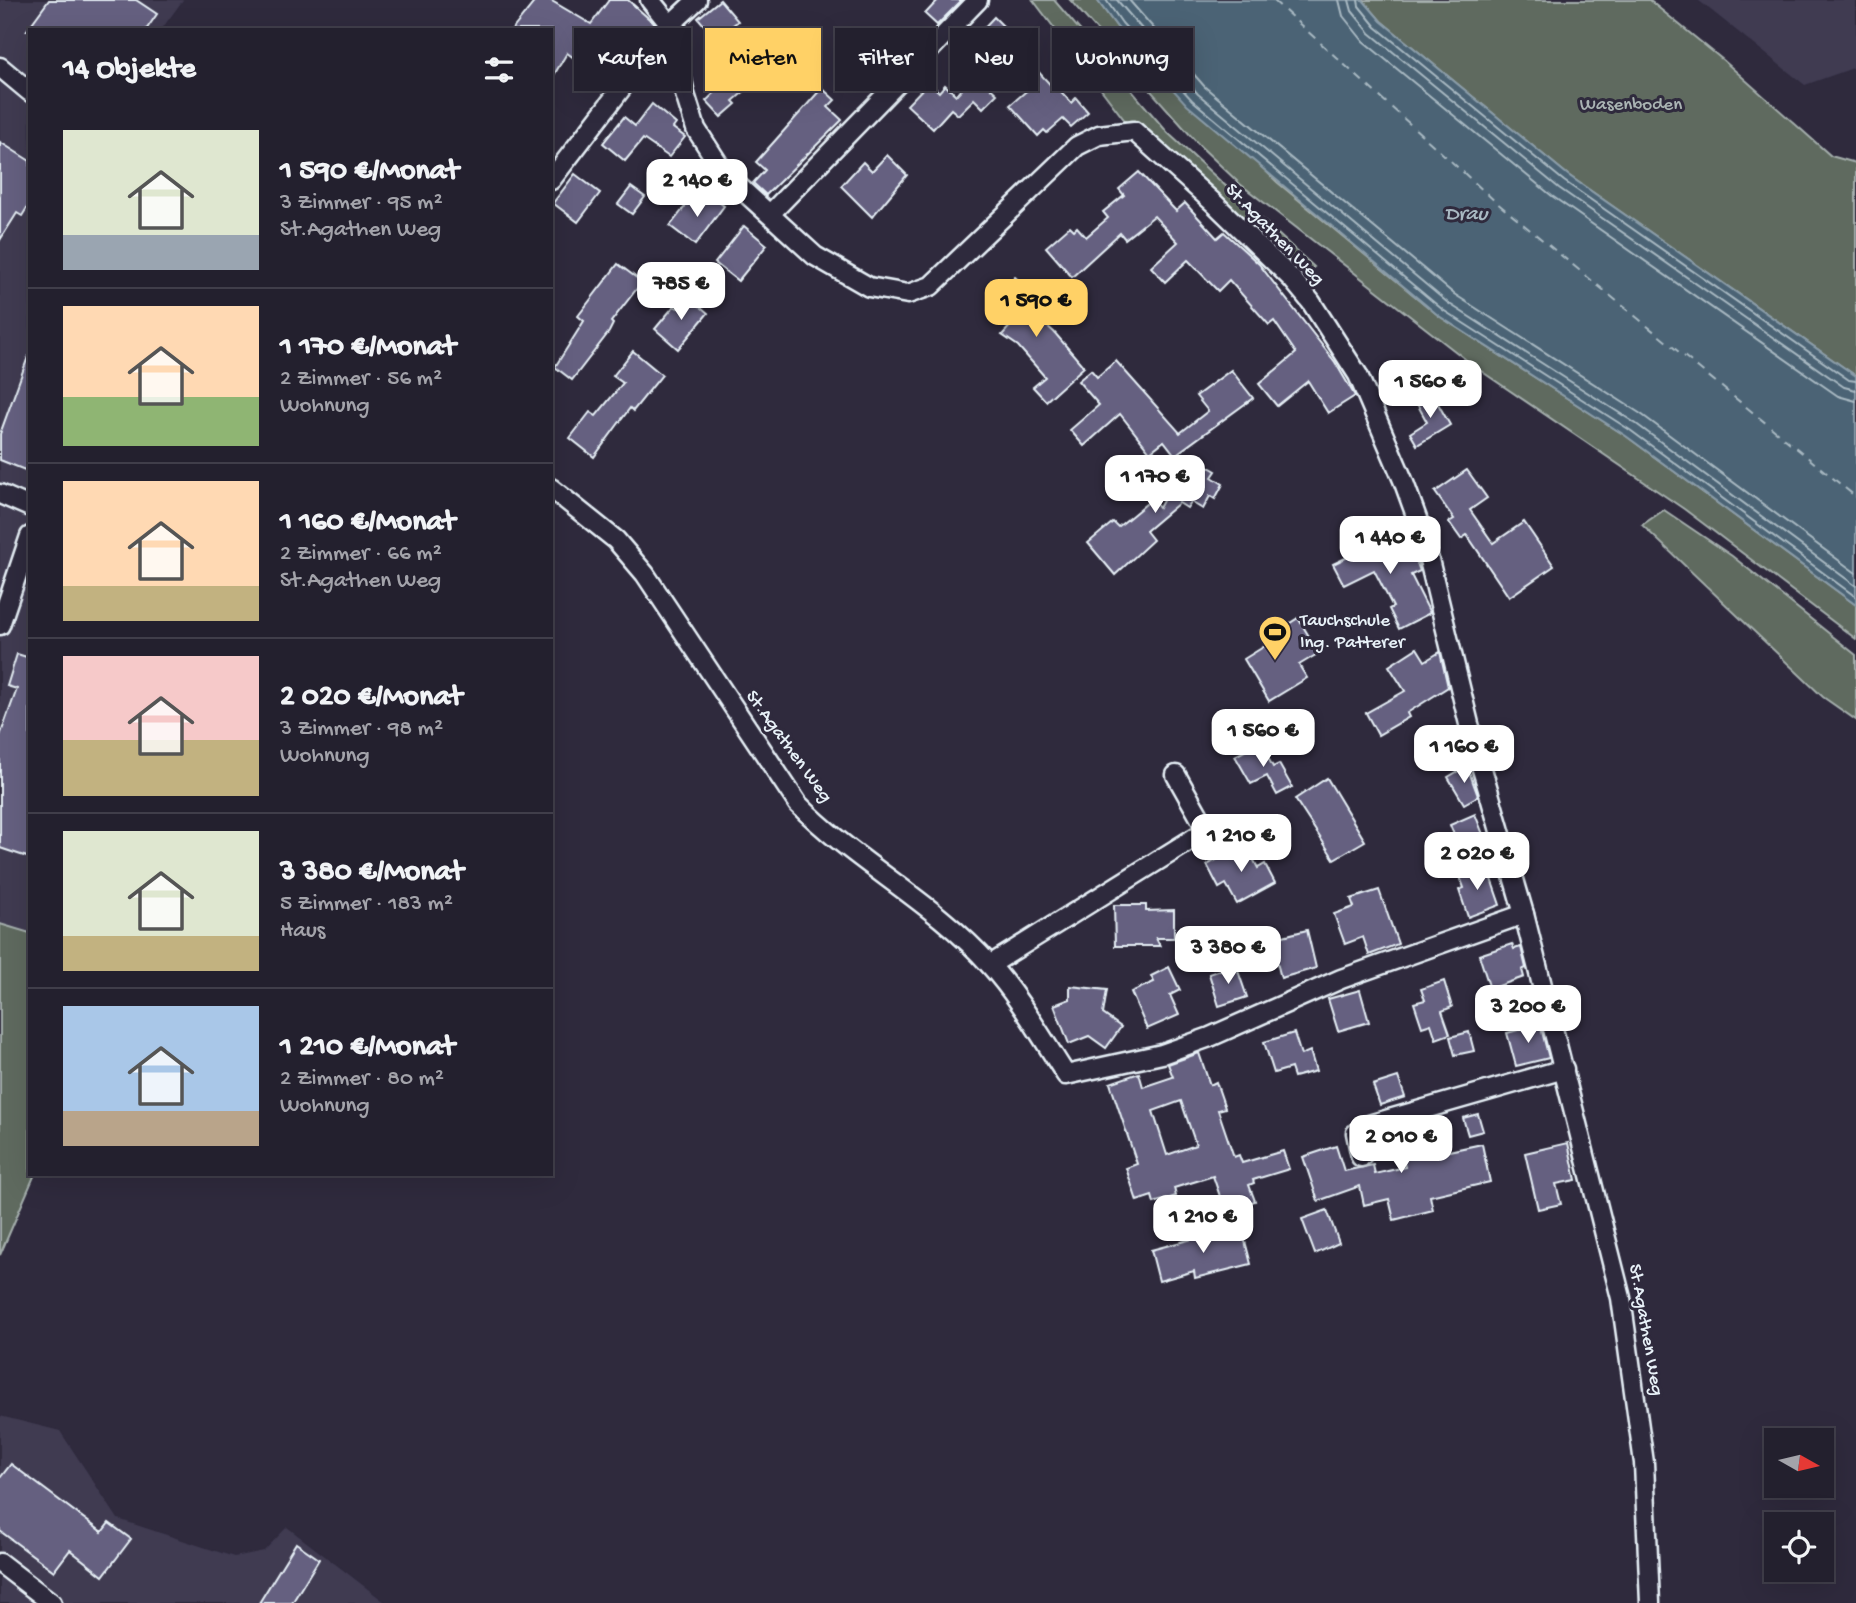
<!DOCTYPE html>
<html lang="de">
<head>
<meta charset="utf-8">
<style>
	:root { --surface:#23202e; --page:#2f2d3a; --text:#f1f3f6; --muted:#a3a3aa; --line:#403e4a; --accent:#ffd166 }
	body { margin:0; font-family:"Gochi Hand",sans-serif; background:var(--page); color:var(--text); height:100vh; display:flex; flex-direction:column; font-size:26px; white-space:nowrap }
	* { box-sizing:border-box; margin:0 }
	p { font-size:23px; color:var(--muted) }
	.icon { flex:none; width:38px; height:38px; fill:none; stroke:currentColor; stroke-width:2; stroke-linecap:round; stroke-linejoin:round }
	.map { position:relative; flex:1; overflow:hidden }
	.drawer { position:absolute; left:28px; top:28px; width:525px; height:1148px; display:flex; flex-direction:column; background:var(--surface); border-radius:0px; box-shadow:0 7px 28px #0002,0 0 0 2px var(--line) }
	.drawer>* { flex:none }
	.guide { position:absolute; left:574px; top:28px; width:665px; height:63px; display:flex; gap:14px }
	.needle { width:46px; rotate:98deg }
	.controls { position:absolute; left:1764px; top:1428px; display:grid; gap:14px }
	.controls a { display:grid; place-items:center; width:70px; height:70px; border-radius:0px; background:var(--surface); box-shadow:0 7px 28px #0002,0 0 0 2px var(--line); font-size:35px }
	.price { position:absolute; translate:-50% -60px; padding:0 16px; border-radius:14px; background:#fff; color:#222; font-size:23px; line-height:46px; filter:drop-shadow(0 2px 4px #0008) }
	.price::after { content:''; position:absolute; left:50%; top:42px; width:21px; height:16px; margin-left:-10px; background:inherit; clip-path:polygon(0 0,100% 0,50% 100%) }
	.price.active { background:var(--accent); color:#111 }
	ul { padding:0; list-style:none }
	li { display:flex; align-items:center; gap:21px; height:175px; padding:0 35px }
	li+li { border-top:2px solid var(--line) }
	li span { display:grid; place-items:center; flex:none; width:196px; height:140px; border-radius:0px; color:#555 }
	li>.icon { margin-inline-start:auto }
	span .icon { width:84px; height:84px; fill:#fffc; stroke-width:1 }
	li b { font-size:30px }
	h2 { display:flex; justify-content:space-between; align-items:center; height:84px; padding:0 35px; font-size:30px }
	.pill { padding:0 24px; border-radius:0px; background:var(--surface); box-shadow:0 7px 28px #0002,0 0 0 2px var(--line); font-size:24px; line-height:63px }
	.pill.active { background:var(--accent); color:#111 }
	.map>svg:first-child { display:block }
	.built { fill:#3f3a51 }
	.green { fill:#5f6a5f; stroke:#a4aeac; stroke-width:2 }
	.water { fill:#4b6474; stroke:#8a9ca9; stroke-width:2 }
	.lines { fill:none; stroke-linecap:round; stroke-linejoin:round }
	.shore { stroke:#a9b9c3; stroke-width:2 }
	.ferry { stroke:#a9b9c3; stroke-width:2; stroke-dasharray:9 7; stroke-linecap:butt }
	.building { fill:#656180; stroke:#e8f1f8; stroke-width:2; fill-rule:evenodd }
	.street-casing { stroke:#e8f1f8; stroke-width:23 }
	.street { stroke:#2f2a3d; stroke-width:18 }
	.labels { text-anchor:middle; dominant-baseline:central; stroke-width:6; stroke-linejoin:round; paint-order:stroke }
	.park-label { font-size:19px; fill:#aab4b3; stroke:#2f2a3d }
	.street-label { font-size:19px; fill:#e8f1f8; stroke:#2f2a3d }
	.poi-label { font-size:19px; fill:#e8f1f8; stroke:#2f2a3d; text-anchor:start }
	.water-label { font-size:21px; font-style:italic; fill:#a9b9c3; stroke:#2f2a3d }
</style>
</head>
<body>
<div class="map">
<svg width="1856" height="1603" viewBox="0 0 1856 1603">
	<rect width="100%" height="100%" fill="#2f2a3d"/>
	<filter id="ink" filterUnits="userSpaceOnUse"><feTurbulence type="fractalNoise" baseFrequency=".0143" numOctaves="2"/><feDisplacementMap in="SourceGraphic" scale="14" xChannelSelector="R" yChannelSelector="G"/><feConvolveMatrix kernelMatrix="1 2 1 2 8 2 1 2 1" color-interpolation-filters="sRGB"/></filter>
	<g filter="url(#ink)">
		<!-- built -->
		<g class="built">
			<polygon points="0,0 183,0 161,30 30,30 29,933 0,924"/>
			<polygon points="1698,0 1856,0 1856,67 1805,85"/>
			<polygon points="0,1416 60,1431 118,1519 234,1557 264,1551 287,1527 386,1603 0,1603"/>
		</g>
		<!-- green -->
		<g class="green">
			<polygon points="1033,0 1054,0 1168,133 1314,267 1299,278 1139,129 1126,122"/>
			<polygon points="1070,0 1097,0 1117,27 1277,182 1439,316 1626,436 1856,605 1856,639 1684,509 1478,369 1240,184 1200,146"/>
			<polygon points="1363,0 1649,0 1723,60 1831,156 1856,163 1856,376 1568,175 1381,21"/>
			<polygon points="1664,510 1732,556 1856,655 1856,720 1823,697 1642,525"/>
			<polygon points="0,924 30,933 30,1174 35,1174 0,1255"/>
		</g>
		<!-- water -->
		<polygon class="water" points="1097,0 1363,0 1381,21 1568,175 1856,376 1856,605 1626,436 1439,316 1187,105 1117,27"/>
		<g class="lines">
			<!-- shore -->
			<g class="shore">
				<polyline points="1106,0 1122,23 1192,100 1443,310 1630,430 1856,597"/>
				<polyline points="1117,0 1198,94 1448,303 1635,423 1856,586"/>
				<polyline points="1129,0 1205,87 1454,294 1641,414 1856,573"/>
				<polyline points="1339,0 1343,16 1363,41 1552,196 1838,396 1856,401"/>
				<polyline points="1349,0 1352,11 1370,33 1559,188 1844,387 1856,390"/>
				<polyline points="1358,0 1359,6 1376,27 1564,181 1849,380 1856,381"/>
			</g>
			<!-- ferry -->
			<polyline class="ferry" points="1273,0 1496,202 1856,497"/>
		</g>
		<!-- building -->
		<g class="building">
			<polygon points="49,0 136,0 157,14 146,30 27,30"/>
			<polygon points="536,0 550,0 591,24 609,0 628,0 656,25 620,72 595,53 585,66 567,53 551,80 551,30 512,30"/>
			<polygon points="720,0 738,21 716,39 698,18"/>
			<polygon points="938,0 962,0 937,25 925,14"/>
			<polygon points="994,17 1013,36 1017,32 1034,47 1025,57 1055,90 1058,88 1071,103 1076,98 1088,112 1071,127 1063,119 1047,133 1044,130 1038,136 1010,105 1031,87 977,35"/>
			<polygon points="769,32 781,41 761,65 767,72 733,101 736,104 721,117 706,101 726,82 720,74 748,50 752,54"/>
			<polygon points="975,74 997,94 983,108 974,99 958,115 951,109 933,129 907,105 929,82 939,92 945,85 956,95"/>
			<polygon points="822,88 835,100 828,107 842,120 766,195 753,183 765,170 756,162"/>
			<polygon points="652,104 676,124 673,128 685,137 669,157 643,139 625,161 603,143 624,117 635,126"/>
			<polygon points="0,142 30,161 30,203 22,216 17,213 0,240"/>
			<polygon points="887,155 907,175 872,217 841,186 863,162 872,171"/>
			<polygon points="1139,172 1176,211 1185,203 1217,238 1224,232 1259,264 1335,362 1355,396 1328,413 1308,381 1277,406 1259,384 1296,353 1274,321 1269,325 1229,280 1218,291 1188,260 1165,282 1151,267 1178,242 1154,216 1125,239 1120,233 1072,277 1046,247 1070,226 1074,230 1077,227 1086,237 1108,218 1103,212 1124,195 1119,189"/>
			<polygon points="575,174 600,193 578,222 553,203"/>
			<polygon points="631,187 645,197 632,214 618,204"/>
			<polygon points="710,195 724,206 695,245 670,226 691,199 701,207"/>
			<polygon points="744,226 767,245 738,281 715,263"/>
			<polygon points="618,264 642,282 611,322 613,324 609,332 572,380 555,367 584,321 578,316"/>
			<polygon points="1015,277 1041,301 1031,312 1054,332 1084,367 1046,401 1033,387 1045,377 1018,346 1002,335 1012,324 990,305"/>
			<polygon points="688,296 708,313 678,349 655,329 674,306 678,308"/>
			<polygon points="633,351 662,375 633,411 630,408 594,457 570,438 590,412 596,416 623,383 613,376"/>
			<polygon points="28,357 30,358 30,472 0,460 0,434"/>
			<polygon points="1116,361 1180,433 1208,411 1196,396 1231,370 1253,398 1175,455 1164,441 1150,452 1120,414 1084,446 1070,430 1099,405 1078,381 1091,370 1097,377"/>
			<polygon points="1432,393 1450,425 1417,445 1410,433 1427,422 1416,402"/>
			<polygon points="1188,455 1216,471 1212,477 1223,484 1215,499 1210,496 1203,509 1191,502 1187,508 1179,503 1146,531 1153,540 1115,575 1088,543 1113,522 1118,527 1152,499 1159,508"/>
			<polygon points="1467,470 1487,498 1470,510 1493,543 1524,522 1554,566 1509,597 1467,535 1461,539 1449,522 1454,519 1435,492"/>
			<polygon points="1404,530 1420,571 1411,575 1430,613 1399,629 1389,609 1393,607 1374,570 1344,585 1333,564"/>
			<polygon points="1298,618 1319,653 1299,665 1307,678 1269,701 1244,659 1273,641 1270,636"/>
			<polygon points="1417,648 1425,661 1440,652 1448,687 1407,713 1409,717 1378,735 1366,713 1405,691 1389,666"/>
			<polygon points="17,654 30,658 30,858 0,848 0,736 17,689 7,686"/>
			<polygon points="1260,743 1273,767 1279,764 1292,787 1277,795 1267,776 1251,784 1235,756"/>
			<polygon points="1467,766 1478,796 1464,804 1448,777"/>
			<polygon points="1327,778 1365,841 1334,859 1295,799"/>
			<polygon points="1475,814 1484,837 1459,847 1450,825"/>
			<polygon points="1245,844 1258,868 1265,864 1275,883 1237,904 1226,884 1219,888 1207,865"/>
			<polygon points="1474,866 1479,880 1490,876 1500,905 1468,917 1459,890 1464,888 1458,871"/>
			<polygon points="1379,890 1398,944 1369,955 1363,937 1345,944 1334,914 1354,907 1351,899"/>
			<polygon points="1114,905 1146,905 1146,911 1174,910 1174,938 1156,938 1160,946 1115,946"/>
			<polygon points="1307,930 1316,968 1281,978 1271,939"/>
			<polygon points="1512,944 1514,949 1521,947 1526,968 1522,970 1524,977 1490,989 1479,955"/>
			<polygon points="1236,965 1247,997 1219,1006 1209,974"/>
			<polygon points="1169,967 1180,990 1170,995 1179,1015 1147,1029 1131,992 1154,982 1151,976"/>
			<polygon points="1444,981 1452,1007 1442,1011 1450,1034 1436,1039 1431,1024 1422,1027 1414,1003 1425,1000 1421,989"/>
			<polygon points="1070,986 1107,990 1103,1014 1121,1027 1106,1048 1089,1036 1069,1044 1054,1005 1070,999"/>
			<polygon points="1360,990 1369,1022 1338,1031 1328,999"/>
			<polygon points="1540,1024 1549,1058 1516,1066 1507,1033"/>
			<polygon points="1469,1032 1474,1051 1455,1055 1450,1037"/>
			<polygon points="1294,1033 1301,1055 1310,1051 1316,1071 1294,1077 1291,1068 1274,1073 1264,1042"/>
			<path d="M 1199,1053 L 1210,1085 L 1216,1082 L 1225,1108 L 1218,1110 L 1234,1157 L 1239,1155 L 1242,1163 L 1283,1151 L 1289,1169 L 1253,1180 L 1254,1183 L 1249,1185 L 1255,1201 L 1225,1211 L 1213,1176 L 1174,1188 L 1176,1196 L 1154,1203 L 1152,1196 L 1137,1201 L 1126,1168 L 1137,1164 L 1110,1083 L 1139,1073 L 1143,1087 L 1173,1077 L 1168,1064 ZM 1181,1101 L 1196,1145 L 1167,1155 L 1153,1111 Z"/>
			<polygon points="1398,1077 1405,1097 1380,1105 1373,1085"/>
			<polygon points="1478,1114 1483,1131 1468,1135 1463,1118"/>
			<polygon points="1417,1124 1425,1156 1482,1144 1490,1182 1430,1196 1433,1210 1394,1220 1389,1199 1364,1205 1360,1186 1318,1201 1303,1157 1336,1146 1344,1171 1373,1165 1375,1174 1405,1167 1395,1129"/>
			<polygon points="1568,1143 1576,1180 1556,1184 1561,1204 1538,1209 1525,1153"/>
			<polygon points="1327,1210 1339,1243 1315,1254 1302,1219"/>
			<polygon points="1241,1226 1251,1264 1195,1278 1194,1271 1159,1281 1151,1250"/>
			<polygon points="11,1464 102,1532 109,1523 131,1539 103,1576 70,1550 54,1571 0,1531 0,1478"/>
			<polygon points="296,1543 319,1559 292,1603 259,1603"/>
		</g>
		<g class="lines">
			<defs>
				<g id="street">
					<polyline points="650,0 670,25 685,94 696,129 725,174 815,256 869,287 908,294 931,286 1077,146 1099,135 1134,131 1215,204 1292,279 1311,302 1358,375 1403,480 1423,535 1469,724 1524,914 1621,1298 1644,1463 1650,1603"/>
					<polyline points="0,67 30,92"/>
					<polyline points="551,180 670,25 697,0"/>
					<polyline points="770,214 978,0"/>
					<path d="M 551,488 L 616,540 L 645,574 L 798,804 C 856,863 934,902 990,965 C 1019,997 1042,1038 1066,1075 L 1162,1054 L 1210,1037 L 1341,979 L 1524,914"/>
					<polyline points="0,494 30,507"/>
					<polyline points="0,625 30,536"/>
					<polyline points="990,965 1207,830 1176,775"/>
					<polyline points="1361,1157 1356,1133 1365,1126 1564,1069"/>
					<polyline points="0,1563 52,1603"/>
				</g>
			</defs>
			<!-- street casing -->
			<use href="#street" class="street-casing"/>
			<!-- street -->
			<use href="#street" class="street"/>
		</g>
	</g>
	<!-- icons -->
	<defs>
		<symbol id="stadium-pin" viewBox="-11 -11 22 30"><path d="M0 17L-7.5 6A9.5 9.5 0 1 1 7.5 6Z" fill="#ffd166" stroke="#2f2a3d"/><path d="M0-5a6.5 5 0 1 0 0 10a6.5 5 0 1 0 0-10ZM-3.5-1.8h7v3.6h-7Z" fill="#111"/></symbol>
	</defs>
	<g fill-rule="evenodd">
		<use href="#stadium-pin" x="1256" y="613" width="38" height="52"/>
	</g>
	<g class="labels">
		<!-- park labels -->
		<g class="park-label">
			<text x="1631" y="105">Wasenboden</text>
		</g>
		<!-- street labels -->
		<g class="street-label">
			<text transform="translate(1274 235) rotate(46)">St.Agathen Weg</text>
			<text transform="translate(788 747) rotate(54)">St.Agathen Weg</text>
			<text transform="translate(1645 1330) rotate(80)">St.Agathen Weg</text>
		</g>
		<!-- poi labels -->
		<g class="poi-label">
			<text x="1300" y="621">Tauchschule<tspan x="1300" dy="22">Ing. Patterer</tspan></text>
		</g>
		<!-- water labels -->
		<g class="water-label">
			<text x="1466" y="215">Drau</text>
		</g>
	</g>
</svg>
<div class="controls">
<a><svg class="needle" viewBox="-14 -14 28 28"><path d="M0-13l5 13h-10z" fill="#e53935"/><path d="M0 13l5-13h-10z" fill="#a3a3aa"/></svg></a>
<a><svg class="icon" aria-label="locate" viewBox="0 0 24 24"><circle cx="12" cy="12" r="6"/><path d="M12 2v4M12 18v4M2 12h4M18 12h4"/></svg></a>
</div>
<b class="price" style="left:697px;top:219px">2 140 €</b>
<b class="price" style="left:681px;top:322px">785 €</b>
<b class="price active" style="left:1036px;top:339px">1 590 €</b>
<b class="price" style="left:1430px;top:420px">1 560 €</b>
<b class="price" style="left:1155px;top:515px">1 170 €</b>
<b class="price" style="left:1390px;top:576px">1 440 €</b>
<b class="price" style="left:1263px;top:769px">1 560 €</b>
<b class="price" style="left:1464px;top:785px">1 160 €</b>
<b class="price" style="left:1241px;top:874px">1 210 €</b>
<b class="price" style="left:1477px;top:892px">2 020 €</b>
<b class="price" style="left:1228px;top:986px">3 380 €</b>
<b class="price" style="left:1528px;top:1045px">3 200 €</b>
<b class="price" style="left:1401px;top:1175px">2 010 €</b>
<b class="price" style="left:1203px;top:1255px">1 210 €</b>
<div class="guide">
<a class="pill">Kaufen</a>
<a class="pill active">Mieten</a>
<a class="pill">Filter</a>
<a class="pill">Neu</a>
<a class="pill">Wohnung</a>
</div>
<section class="drawer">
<h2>14 Objekte<svg class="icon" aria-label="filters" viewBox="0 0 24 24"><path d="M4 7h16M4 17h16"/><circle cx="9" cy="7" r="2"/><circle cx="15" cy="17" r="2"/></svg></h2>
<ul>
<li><span style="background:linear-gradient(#dfe7d0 75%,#9aa5b1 0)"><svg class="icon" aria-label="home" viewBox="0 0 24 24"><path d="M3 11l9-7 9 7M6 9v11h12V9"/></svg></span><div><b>1 590 €/Monat</b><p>3 Zimmer · 95 m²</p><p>St.Agathen Weg</p></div></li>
<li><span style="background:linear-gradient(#ffd9b3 65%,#8fb573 0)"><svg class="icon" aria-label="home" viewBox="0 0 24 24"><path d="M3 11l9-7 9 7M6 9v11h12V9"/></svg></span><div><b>1 170 €/Monat</b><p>2 Zimmer · 56 m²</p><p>Wohnung</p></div></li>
<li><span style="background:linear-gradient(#ffd9b3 75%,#c2b280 0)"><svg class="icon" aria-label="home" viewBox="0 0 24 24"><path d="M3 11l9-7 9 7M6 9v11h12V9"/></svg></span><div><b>1 160 €/Monat</b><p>2 Zimmer · 66 m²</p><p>St.Agathen Weg</p></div></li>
<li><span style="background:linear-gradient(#f6c9c9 60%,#c2b280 0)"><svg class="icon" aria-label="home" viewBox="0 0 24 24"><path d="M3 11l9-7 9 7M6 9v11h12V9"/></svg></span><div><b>2 020 €/Monat</b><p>3 Zimmer · 98 m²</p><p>Wohnung</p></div></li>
<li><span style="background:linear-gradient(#dfe7d0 75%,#c2b280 0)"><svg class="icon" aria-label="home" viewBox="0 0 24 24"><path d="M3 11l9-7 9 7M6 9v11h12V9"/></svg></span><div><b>3 380 €/Monat</b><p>5 Zimmer · 183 m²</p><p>Haus</p></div></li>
<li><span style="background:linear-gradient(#a9c7e8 75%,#b9a48a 0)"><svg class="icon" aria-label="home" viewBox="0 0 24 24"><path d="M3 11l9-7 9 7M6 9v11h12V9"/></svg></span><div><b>1 210 €/Monat</b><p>2 Zimmer · 80 m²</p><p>Wohnung</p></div></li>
</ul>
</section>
</div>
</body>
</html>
